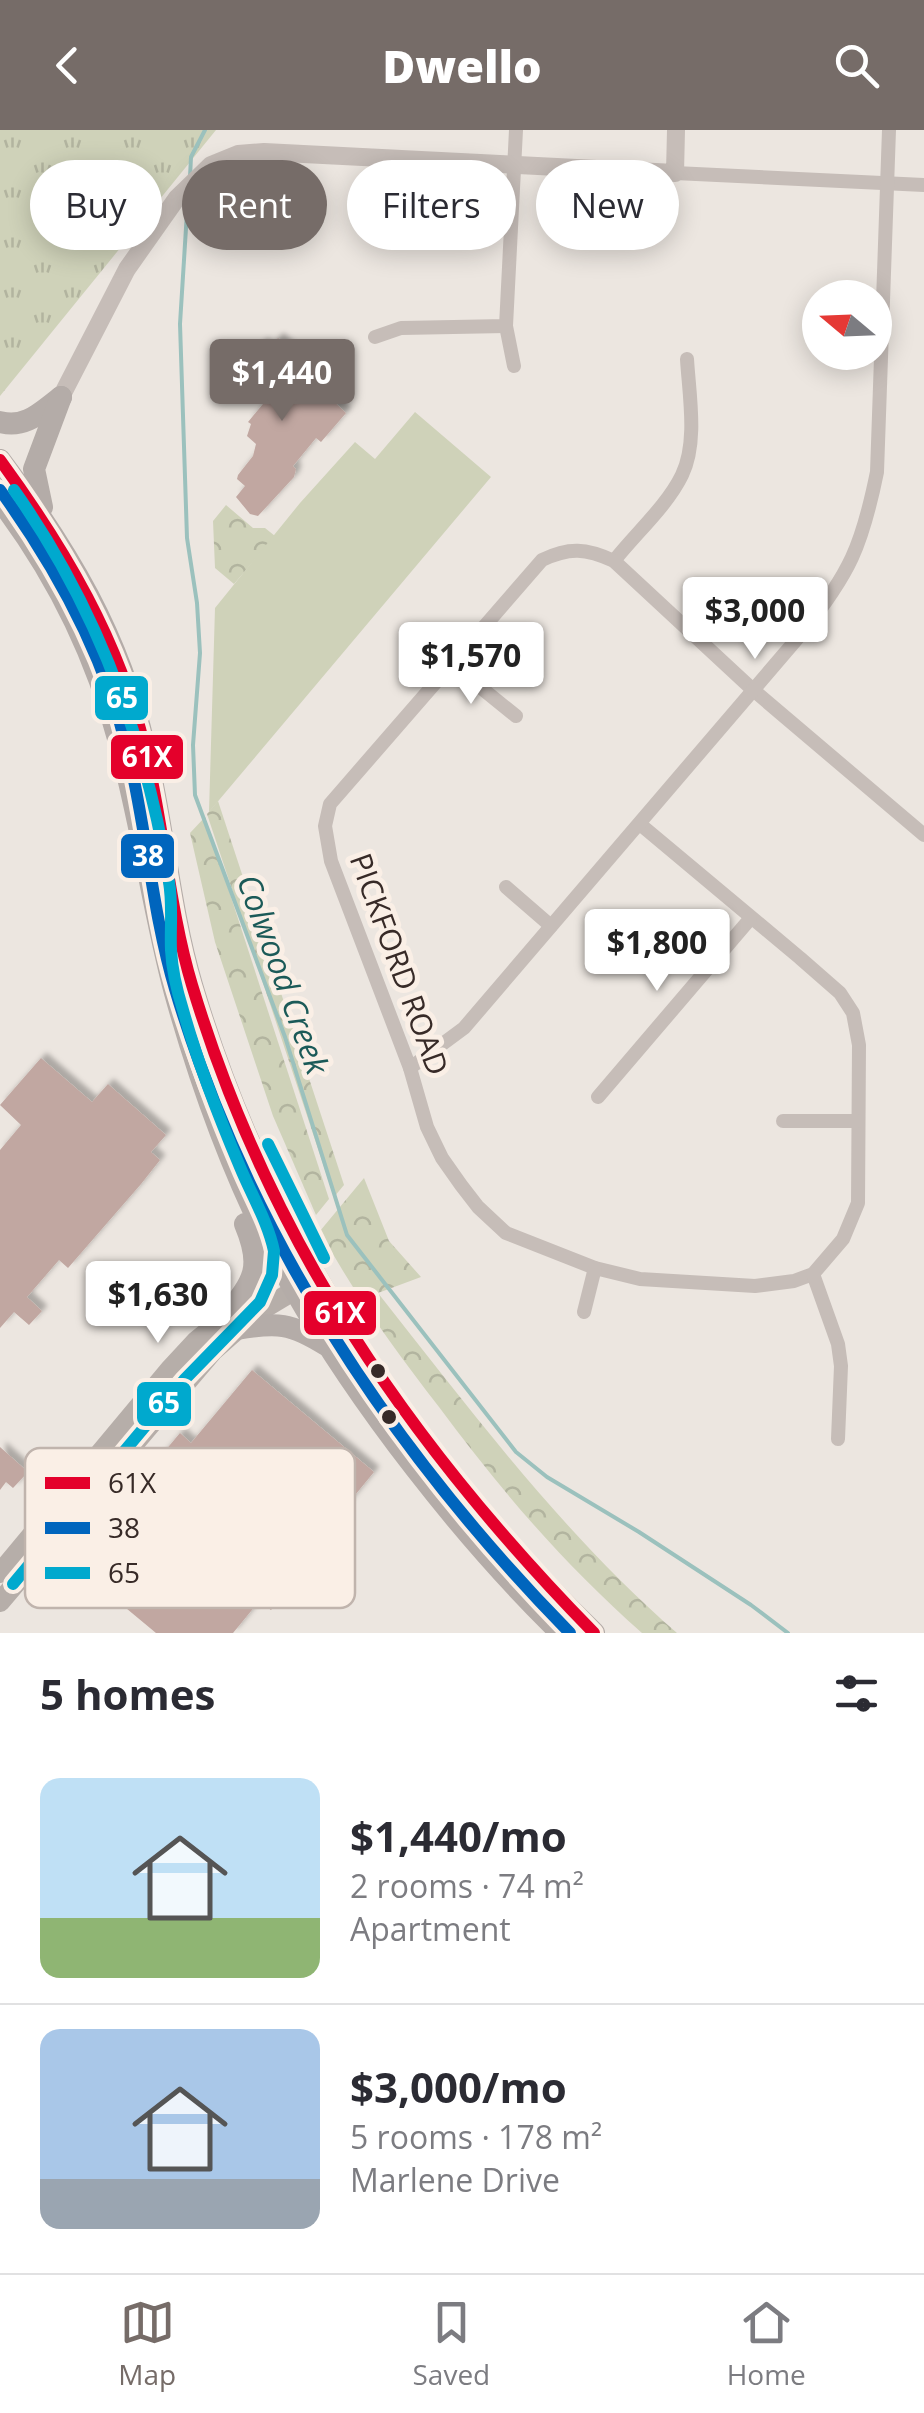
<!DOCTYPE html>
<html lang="en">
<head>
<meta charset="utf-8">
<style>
	:root { --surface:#fff; --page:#f7f7f7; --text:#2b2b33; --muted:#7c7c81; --line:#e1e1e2; --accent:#766c68 }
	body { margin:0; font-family:"Open Sans",sans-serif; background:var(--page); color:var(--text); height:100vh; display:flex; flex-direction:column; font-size:38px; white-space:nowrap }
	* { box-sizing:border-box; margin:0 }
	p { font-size:32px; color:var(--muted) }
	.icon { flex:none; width:55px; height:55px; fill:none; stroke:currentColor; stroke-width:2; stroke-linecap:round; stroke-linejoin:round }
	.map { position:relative; height:1503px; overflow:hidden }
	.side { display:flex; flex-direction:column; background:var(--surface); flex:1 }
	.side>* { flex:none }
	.top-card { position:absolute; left:30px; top:30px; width:865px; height:90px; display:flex; gap:20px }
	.needle { width:65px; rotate:289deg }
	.fabs { position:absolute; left:802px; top:150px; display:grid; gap:20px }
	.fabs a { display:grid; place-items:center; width:90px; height:90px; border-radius:50%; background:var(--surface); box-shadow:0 5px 25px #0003; font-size:50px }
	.price { position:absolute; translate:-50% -85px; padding:0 22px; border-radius:10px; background:#fff; color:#222; font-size:32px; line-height:65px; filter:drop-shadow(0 2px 5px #0008) }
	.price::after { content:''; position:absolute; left:50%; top:60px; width:30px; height:22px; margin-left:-15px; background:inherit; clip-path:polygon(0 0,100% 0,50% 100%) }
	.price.selected { background:var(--accent); color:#fff }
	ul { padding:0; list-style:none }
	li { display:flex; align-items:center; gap:30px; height:250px; padding:0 40px }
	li+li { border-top:2px solid var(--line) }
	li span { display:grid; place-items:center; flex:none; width:280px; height:200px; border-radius:20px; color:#555 }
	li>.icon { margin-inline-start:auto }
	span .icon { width:120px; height:120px; fill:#fffc; stroke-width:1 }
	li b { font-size:42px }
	h2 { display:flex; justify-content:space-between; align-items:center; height:120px; padding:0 40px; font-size:42px }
	.pill { padding:0 35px; border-radius:45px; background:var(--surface); box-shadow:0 5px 25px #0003; font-size:35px; line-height:90px }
	.pill.selected { background:var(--accent); color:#fff }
	header { display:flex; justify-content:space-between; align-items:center; height:130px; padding:0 40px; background:var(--accent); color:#fff; font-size:45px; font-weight:800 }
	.tabs { display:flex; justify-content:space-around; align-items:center; height:140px; border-top:2px solid var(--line); background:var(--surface); font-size:28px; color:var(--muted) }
	.tabs a { display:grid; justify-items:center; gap:5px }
	.tabs .selected { color:var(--accent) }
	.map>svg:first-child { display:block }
	.grass { fill:url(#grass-tufts) }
	.park { fill:url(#park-crowns) }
	.garden { fill:#cfd2b9 }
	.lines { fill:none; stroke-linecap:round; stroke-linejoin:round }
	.stream { stroke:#9bc1bd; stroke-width:4 }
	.building { fill:#c1a7a1; filter:url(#shadow) }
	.minor { stroke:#c6bdb8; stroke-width:14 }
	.tertiary { stroke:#c6bdb8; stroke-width:18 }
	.secondary { stroke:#b6aea9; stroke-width:20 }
	.primary { stroke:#b4aca8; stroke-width:22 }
	.bus-1-casing { stroke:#faefe6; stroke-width:20 }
	.bus-2-casing { stroke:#faefe6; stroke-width:20 }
	.bus-3-casing { stroke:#faefe6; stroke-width:20 }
	.bus-1 { stroke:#e4002b; stroke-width:12 }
	.bus-2 { stroke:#0065bd; stroke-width:12 }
	.bus-3 { stroke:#00a9ce; stroke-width:12 }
	.bus-dot { fill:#372a27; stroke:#faefe6; stroke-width:4 }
	.labels { text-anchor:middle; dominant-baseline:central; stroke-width:10; stroke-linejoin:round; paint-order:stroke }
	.street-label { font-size:30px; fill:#372a27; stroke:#faefe6 }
	.water-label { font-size:32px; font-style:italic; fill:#1b5a58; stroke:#faefe6 }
	.key { fill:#faefe6; stroke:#c0b4ad; stroke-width:2.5 }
	.key-label { font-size:28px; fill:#372a27 }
	.line-badge { stroke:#faefe6; stroke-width:4 }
	.badge-label { font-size:28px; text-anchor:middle; font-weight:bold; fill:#fff }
</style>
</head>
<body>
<header><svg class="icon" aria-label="back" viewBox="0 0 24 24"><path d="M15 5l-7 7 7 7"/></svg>Dwello<svg class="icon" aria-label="search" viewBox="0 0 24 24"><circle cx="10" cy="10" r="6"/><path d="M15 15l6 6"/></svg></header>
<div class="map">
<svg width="924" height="1503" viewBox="0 0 924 1503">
	<defs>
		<pattern id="grass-tufts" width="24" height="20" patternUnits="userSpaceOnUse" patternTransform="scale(2.5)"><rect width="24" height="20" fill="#cfd2b9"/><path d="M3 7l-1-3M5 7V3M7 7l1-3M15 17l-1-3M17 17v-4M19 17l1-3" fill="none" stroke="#b2b49f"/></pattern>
		<pattern id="park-crowns" width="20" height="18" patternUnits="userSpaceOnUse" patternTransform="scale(2.5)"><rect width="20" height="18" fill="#cfd2b9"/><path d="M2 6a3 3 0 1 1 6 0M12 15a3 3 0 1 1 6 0" fill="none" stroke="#b2b49f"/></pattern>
		<filter id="shadow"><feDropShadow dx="5.5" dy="-5.5" stdDeviation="2.5" flood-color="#0004"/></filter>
	</defs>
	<rect width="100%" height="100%" fill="#ece6e0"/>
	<!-- grass -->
	<polygon class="grass" points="0,0 216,0 0,266"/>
	<!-- park -->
	<g class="park">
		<polygon points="226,375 253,398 265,398 275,406 234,454 215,438 213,391"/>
		<polygon points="218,671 344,1055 334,1067 207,684"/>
		<polygon points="205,687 329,1069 316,1085 273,986 215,812 190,703"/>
		<path d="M 364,1048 L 389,1111 L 421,1147 L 378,1163 C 471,1281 563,1404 677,1503 L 642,1503 C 563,1433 502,1362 439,1277 C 395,1220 354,1164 320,1101 Z"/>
	</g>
	<!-- garden -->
	<polygon class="garden" points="415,282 491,347 209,682 215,478 300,373 355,312 375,329"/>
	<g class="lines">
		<!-- stream -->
		<g class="stream">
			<polyline points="190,47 191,27 205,0"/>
			<polyline points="188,66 180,194 187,408 197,473 200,523 193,615 195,665 285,907 347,1105 516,1322 547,1347 639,1402 751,1475 788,1503"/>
		</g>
	</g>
	<!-- building -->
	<g class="building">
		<polygon points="278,208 301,228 295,235 346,283 321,312 316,308 293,336 296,339 294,347 258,386 250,384 236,367 245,356 237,349 238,345 253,326 256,314 247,306 251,294 248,292 263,274 266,262 247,245 255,235 248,230 262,213 269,218"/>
		<polygon points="41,928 92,972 108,954 166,1005 151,1022 160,1030 141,1054 68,1138 59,1130 27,1167 42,1181 29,1195 14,1182 0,1198 0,1020 21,995 0,975"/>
		<polygon points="252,1240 374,1342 295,1438 302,1443 271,1480 264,1475 261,1479 256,1475 233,1503 156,1503 85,1444 85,1440 165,1343 154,1334 180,1303 191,1313"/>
		<polygon points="0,1317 28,1342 13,1358 6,1352 0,1360"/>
	</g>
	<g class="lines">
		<!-- minor -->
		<g class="minor">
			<polyline points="675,43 924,55"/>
			<polyline points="506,196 514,236"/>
			<polyline points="375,207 401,198 506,196 516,0"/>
			<path d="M 614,431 C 635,404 667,376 682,345 C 698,312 689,264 687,229"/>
			<polyline points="453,535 516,586"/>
			<path d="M 641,695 L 800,828 L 840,863 L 853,883 L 859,915 L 858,1073 L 843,1109 L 813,1144 L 794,1151 L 755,1156 L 640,1149 L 595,1138 L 506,1103 L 478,1077 L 461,1055 L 442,1028 L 427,997 L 410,938 L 331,731 L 325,696 L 330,674 L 542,430 C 569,417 586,418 614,431 L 752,559 L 924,705"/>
			<polyline points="506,757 551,796"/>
			<path d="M 410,938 L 464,898 L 802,503 C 850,443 862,416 877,342 L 889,0"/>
			<polyline points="598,967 750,789"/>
			<polyline points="783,991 858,991"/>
			<polyline points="813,1144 838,1214 841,1236 838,1309"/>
			<polyline points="584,1182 595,1138"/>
		</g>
		<!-- tertiary -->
		<polyline class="tertiary" points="61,267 127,139 177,68 211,35 238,24 264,22 675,43 676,0"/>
		<!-- secondary -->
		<g class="secondary">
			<polyline points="0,1443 171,1238 196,1211 238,1177"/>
			<polyline points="0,1472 213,1221 255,1184 315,1148"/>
		</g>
		<!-- primary -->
		<g class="primary">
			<path d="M 0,292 C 26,299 42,281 61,267"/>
			<path d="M 0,330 C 68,421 119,505 145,618 C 164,696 169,777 192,855 C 265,1102 409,1324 594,1503"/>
			<path d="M 0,370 C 55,442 96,525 119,612 C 142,695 153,781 175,863 C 203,963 241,1067 293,1157 C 360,1275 464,1408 561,1503"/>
			<polyline points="42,377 34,339 61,267"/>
			<path d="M 226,1185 C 255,1150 263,1137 245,1094"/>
			<path d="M 237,1199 C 277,1192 291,1193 326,1215"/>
		</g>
		<defs>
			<path id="bus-1" d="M 0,330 C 65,419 119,510 145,618 C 164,696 169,778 192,855 C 269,1111 409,1314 594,1503"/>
			<path id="bus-2" d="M 0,360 C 58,440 105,526 128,623 C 147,701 152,782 175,859 C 249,1106 391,1320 570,1503"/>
			<g id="bus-3">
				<polyline points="268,1014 324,1128"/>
				<path d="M 13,1454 L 184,1250 L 260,1172 L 272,1145 L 274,1121 C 268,1092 251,1064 240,1037 C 218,985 198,934 183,880 C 177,861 172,840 171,820 C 170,798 173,775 169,752 C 146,611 97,477 14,360"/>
			</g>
		</defs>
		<!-- bus-1 casing -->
		<use href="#bus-1" class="bus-1-casing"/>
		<!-- bus-2 casing -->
		<use href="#bus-2" class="bus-2-casing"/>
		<!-- bus-3 casing -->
		<use href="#bus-3" class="bus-3-casing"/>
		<!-- bus-1 -->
		<use href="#bus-1" class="bus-1"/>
		<!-- bus-2 -->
		<use href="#bus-2" class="bus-2"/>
		<!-- bus-3 -->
		<use href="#bus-3" class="bus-3"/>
	</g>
	<!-- markers -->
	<g class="bus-dot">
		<circle cx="378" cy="1241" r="9"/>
		<circle cx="389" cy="1287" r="9"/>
	</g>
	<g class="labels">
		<!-- street labels -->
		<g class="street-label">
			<text transform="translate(400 834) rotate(70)">PICKFORD ROAD</text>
		</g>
		<!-- water labels -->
		<g class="water-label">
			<text transform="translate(284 844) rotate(70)">Colwood Creek</text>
		</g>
	</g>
	<!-- legend -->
	<rect x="25" y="1318" width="330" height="160" rx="15" class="key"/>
	<rect x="45" y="1347" width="45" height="12" fill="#e4002b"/>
	<rect x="45" y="1392" width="45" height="12" fill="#0065bd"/>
	<rect x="45" y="1437" width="45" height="12" fill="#00a9ce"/>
	<g class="key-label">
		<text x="108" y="1363">61X</text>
		<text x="108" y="1408">38</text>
		<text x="108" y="1453">65</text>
	</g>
	<g class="line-badge">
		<rect x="93" y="544" width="57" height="48" rx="10" fill="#00a9ce"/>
		<rect x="109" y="603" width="76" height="48" rx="10" fill="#e4002b"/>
		<rect x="119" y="702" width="57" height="48" rx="10" fill="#0065bd"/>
		<rect x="302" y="1159" width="76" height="48" rx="10" fill="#e4002b"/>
		<rect x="135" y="1250" width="58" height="48" rx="10" fill="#00a9ce"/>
	</g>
	<g class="badge-label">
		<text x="122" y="578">65</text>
		<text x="147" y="637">61X</text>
		<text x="148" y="736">38</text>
		<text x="340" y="1193">61X</text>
		<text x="164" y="1283">65</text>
	</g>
</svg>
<div class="fabs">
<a><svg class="needle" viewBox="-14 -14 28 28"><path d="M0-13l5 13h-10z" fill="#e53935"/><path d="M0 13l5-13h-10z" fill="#7c7c81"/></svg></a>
</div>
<b class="price selected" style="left:282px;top:294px">$1,440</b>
<b class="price" style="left:755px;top:532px">$3,000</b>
<b class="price" style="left:471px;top:577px">$1,570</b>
<b class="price" style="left:657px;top:864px">$1,800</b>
<b class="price" style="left:158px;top:1216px">$1,630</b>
<div class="top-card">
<a class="pill">Buy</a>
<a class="pill selected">Rent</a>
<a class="pill">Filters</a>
<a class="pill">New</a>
</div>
</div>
<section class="side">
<h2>5 homes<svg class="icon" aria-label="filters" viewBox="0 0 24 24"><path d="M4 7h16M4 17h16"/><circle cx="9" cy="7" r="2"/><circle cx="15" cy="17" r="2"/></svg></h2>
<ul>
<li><span style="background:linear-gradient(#bfe0f5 70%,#8fb573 0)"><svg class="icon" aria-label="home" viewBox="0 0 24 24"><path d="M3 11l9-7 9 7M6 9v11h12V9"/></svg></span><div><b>$1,440/mo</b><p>2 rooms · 74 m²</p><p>Apartment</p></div></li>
<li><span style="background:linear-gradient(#a9c7e8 75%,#9aa5b1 0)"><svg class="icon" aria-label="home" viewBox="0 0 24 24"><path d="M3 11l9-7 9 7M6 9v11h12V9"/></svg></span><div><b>$3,000/mo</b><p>5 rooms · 178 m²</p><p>Marlene Drive</p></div></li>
</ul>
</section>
<nav class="tabs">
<a class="selected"><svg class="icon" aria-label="map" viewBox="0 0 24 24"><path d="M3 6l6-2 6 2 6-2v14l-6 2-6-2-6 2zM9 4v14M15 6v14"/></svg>Map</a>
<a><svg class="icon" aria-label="saved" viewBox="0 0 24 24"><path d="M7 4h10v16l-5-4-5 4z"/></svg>Saved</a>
<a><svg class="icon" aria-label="home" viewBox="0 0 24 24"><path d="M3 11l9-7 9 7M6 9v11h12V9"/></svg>Home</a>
</nav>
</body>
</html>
